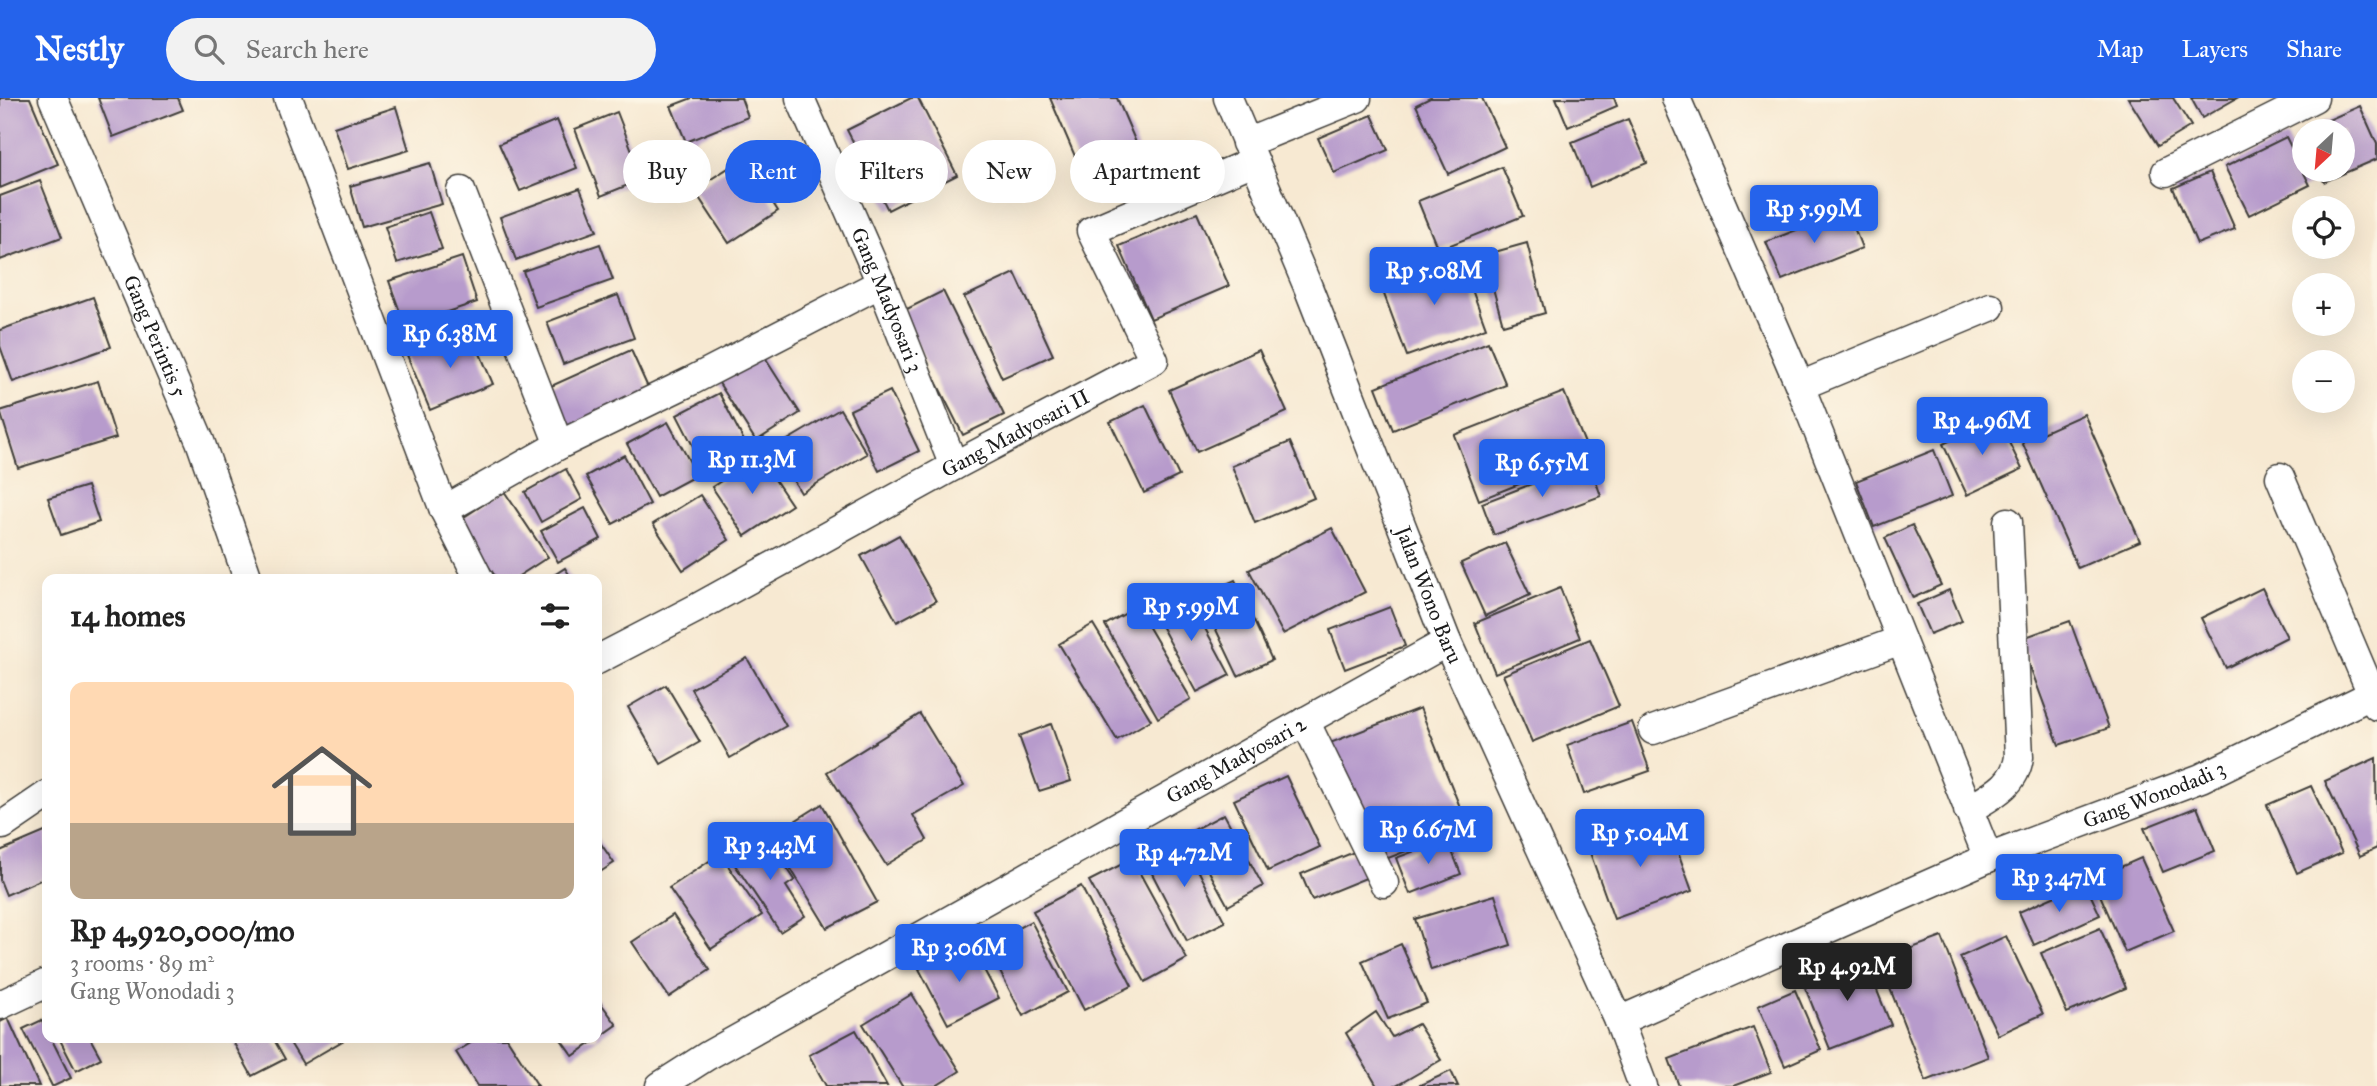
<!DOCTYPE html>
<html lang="en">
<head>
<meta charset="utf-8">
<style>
	:root { --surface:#fff; --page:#f2f2f2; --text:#222; --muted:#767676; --line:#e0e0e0; --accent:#2563eb }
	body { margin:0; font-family:"IM FELL Great Primer",serif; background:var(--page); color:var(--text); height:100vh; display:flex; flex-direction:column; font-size:26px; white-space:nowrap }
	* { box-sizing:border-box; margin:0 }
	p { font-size:23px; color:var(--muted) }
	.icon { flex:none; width:38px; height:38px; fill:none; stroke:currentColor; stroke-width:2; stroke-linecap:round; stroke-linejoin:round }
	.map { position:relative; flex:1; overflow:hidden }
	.drawer { position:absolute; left:42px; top:476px; width:560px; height:469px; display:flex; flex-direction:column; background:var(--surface); border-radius:14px; box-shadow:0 7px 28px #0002 }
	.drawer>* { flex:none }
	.guide { position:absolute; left:623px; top:42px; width:665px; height:63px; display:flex; gap:14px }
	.needle { width:46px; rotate:206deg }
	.tools { position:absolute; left:2292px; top:21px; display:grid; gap:14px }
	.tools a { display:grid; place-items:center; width:63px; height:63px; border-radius:50%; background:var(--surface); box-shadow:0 7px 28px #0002; font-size:35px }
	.price { position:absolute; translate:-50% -60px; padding:0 16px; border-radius:7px; background:var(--accent); color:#fff; font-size:23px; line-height:46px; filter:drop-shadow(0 2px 4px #0008) }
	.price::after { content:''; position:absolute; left:50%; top:42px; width:21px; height:16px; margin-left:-10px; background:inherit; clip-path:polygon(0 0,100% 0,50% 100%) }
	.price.selected { background:#222; color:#fff }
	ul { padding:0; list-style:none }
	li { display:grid; align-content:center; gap:14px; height:371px; padding:0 28px }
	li+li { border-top:2px solid var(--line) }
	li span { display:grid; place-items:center; height:217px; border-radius:14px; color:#555 }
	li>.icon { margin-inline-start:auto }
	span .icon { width:126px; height:126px; fill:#fffc; stroke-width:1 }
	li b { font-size:30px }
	h2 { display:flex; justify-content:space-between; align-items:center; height:84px; padding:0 28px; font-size:30px }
	.tag { padding:0 24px; border-radius:32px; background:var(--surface); box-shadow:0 7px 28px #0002; font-size:24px; line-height:63px }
	.tag.selected { background:var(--accent); color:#fff }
	header { display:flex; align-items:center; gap:42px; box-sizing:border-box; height:98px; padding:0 35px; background:var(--accent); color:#fff }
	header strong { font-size:33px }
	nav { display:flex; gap:38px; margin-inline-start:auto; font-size:24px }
	.search { width:490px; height:63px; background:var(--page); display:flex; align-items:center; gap:18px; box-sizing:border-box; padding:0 24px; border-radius:38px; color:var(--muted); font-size:26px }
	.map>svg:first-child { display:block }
	.building { fill:#b79bcc }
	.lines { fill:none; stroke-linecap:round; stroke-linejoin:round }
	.minor-casing { stroke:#3d3b37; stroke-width:31 }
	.minor { stroke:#fff; stroke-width:28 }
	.labels { text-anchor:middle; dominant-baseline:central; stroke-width:6; stroke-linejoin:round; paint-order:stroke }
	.street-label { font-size:21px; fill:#1c1c1c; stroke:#fcf5e5 }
</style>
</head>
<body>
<header>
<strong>Nestly</strong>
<div class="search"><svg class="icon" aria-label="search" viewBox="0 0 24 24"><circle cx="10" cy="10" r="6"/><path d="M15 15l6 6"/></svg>Search here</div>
<nav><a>Map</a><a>Layers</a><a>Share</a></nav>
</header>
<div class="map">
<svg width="2377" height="988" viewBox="0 0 2377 988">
	<rect width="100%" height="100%" fill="#fcf5e5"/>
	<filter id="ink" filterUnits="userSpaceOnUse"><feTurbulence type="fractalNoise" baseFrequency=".0143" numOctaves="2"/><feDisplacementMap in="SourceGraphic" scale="14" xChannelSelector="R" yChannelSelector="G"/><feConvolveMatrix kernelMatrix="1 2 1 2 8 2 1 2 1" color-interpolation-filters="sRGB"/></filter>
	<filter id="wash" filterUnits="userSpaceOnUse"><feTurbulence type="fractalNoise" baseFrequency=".00686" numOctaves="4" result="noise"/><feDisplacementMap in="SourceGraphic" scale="28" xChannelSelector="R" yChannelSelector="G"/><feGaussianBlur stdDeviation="1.57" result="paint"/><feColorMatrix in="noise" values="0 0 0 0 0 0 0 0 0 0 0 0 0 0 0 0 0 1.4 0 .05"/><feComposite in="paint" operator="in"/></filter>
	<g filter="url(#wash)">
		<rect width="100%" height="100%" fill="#f7e9d2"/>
		<g id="blocks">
			<!-- building -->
			<g class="building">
				<polygon points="0,0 30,0 58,66 0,90"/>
				<polygon points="98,0 178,0 183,12 113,39"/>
				<polygon points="692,0 741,0 748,19 686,44 671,8"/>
				<polygon points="911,0 918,0 957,77 888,112 847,32"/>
				<polygon points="1050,0 1117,0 1140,54 1083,77"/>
				<polygon points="1430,0 1482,0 1505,49 1448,76 1416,7"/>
				<polygon points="1556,0 1614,0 1617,8 1568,29"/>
				<polygon points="2128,0 2173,0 2191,28 2158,48"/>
				<polygon points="2191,0 2237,0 2202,20"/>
				<polygon points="2360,8 2377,46 2377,61 2324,84 2318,72 2343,72 2343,33 2305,33 2305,42 2301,34"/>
				<polygon points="396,9 409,52 348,71 334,29"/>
				<polygon points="617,14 643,81 601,98 575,31"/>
				<polygon points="1372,17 1388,52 1334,75 1318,40"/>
				<polygon points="1628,21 1647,65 1590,89 1572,44"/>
				<polygon points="557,22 577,70 520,93 499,46"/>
				<polygon points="2286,39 2310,87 2249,117 2225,69"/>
				<polygon points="744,60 778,113 729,145 694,92"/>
				<polygon points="430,65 442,106 362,129 350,88"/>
				<polygon points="1502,69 1523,118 1438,152 1418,103"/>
				<polygon points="2210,74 2235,131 2197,146 2173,90"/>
				<polygon points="40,83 62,139 0,162 0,98"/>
				<polygon points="580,90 597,133 516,162 500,119"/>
				<polygon points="1847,112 1862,150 1782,182 1766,144"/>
				<polygon points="429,114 442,151 397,165 385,129"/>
				<polygon points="1197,115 1229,188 1151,221 1119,148"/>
				<polygon points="1527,145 1545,215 1503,227 1484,157"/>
				<polygon points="600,146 613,182 536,209 523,173"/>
				<polygon points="462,159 477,204 405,228 389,183"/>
				<polygon points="1460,159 1486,230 1407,258 1381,188"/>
				<polygon points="1015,175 1053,257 1002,280 964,199"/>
				<polygon points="943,193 1004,317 963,337 901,214"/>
				<polygon points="618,197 634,240 563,266 547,224"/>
				<polygon points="93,199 111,249 13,284 0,248 0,232"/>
				<polygon points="470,232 493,286 430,312 407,257"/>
				<polygon points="1488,244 1506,287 1393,332 1376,289"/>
				<polygon points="631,252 650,294 567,331 549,289"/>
				<polygon points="1259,252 1287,314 1197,354 1169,292"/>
				<polygon points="763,257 800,315 756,343 719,285"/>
				<polygon points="98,283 116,340 18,370 0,313"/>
				<polygon points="890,293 919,353 879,373 850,312"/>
				<polygon points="1564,294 1590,358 1479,402 1454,337"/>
				<polygon points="719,295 752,358 709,379 677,317"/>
				<polygon points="1145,307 1179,378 1144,395 1110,324"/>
				<polygon points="840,311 867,356 801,395 774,350"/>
				<polygon points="2084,316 2140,443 2078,470 2022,344"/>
				<polygon points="1997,320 2022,371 1967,397 1943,346"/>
				<polygon points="668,324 697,377 656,399 627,346"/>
				<polygon points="1290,344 1314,400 1255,425 1232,368"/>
				<polygon points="1934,352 1952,398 1874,429 1856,383"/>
				<polygon points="624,357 650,406 613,426 586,378"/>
				<polygon points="759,358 792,407 745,438 712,389"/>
				<polygon points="1589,364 1601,398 1494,437 1482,405"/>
				<polygon points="566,371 582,401 541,424 525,394"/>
				<polygon points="87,388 99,424 61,437 48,400"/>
				<polygon points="504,393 548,459 514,481 497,481 458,423"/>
				<polygon points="700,397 729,442 683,472 653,426"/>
				<polygon points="585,410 601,441 558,464 541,433"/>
				<polygon points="1912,427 1941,487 1913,500 1885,440"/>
				<polygon points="1332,430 1365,494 1283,536 1249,472"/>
				<polygon points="899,437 936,503 897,524 861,458"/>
				<polygon points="1505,445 1530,497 1485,518 1461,465"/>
				<polygon points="565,470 572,481 548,481"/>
				<polygon points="1235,482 1272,562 1238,578 1200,498"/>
				<polygon points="1560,490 1580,540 1495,575 1475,525"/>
				<polygon points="2262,490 2287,539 2226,570 2201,520"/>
				<polygon points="1949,492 1962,523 1930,536 1917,506"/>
				<polygon points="1186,495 1230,577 1197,594 1153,513"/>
				<polygon points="1137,509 1191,601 1158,620 1105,527"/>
				<polygon points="1390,509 1405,548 1345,571 1330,532"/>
				<polygon points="2070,523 2109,630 2059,647 2020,541"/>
				<polygon points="1093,526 1151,622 1117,642 1059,546"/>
				<polygon points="1590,541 1619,608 1532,644 1503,577"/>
				<polygon points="747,560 786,628 730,660 691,591"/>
				<polygon points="666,587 700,644 661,666 628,609"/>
				<polygon points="1420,610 1468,729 1378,764 1330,645"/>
				<polygon points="920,616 964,688 913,717 927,742 886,767 827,674"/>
				<polygon points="1632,624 1650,673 1584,696 1567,647"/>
				<polygon points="1051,626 1071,683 1039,693 1019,638"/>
				<polygon points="2376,660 2377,750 2360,758 2325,683"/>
				<polygon points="1286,678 1320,749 1268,773 1234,702"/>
				<polygon points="2311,688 2342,755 2297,775 2267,707"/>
				<polygon points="822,706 877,804 827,830 771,738"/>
				<polygon points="2197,709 2215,753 2163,774 2144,730"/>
				<polygon points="1224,716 1263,788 1228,808 1188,735"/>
				<polygon points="1666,721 1692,793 1614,821 1588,749"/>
				<polygon points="47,733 47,779 6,797 0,782 0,753"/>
				<polygon points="766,738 795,782 786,788 805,818 780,834 731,761"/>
				<polygon points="1181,739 1225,824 1187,843 1143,758"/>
				<polygon points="597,740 614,765 597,776"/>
				<polygon points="1447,741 1461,776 1410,796 1396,760"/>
				<polygon points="1354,754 1366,780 1312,802 1301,776"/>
				<polygon points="720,756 762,817 711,851 669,790"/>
				<polygon points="2141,760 2174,833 2125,854 2093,781"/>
				<polygon points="1132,761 1187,861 1145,884 1089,783"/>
				<polygon points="2085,785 2100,817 2034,847 2019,814"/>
				<polygon points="1081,788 1132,888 1084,912 1033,813"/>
				<polygon points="1495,797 1511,847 1431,872 1415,821"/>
				<polygon points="673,817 710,872 669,899 632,844"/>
				<polygon points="1031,823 1068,894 1023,918 986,847"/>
				<polygon points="2100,830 2126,890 2067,915 2041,855"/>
				<polygon points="2006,838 2043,916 1998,937 1960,859"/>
				<polygon points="1942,839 1988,959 1926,983 1879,862"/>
				<polygon points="970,845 999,900 948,926 919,871"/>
				<polygon points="1401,846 1427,905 1388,921 1362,863"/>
				<polygon points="1863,858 1891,927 1830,951 1802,882"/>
				<polygon points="1795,892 1821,952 1785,968 1758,908"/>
				<polygon points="912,896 960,973 936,988 902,988 863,926"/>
				<polygon points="597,900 617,927 573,958 560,940 597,940"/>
				<polygon points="1376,914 1392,939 1418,926 1441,962 1396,988 1377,988 1346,935"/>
				<polygon points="8,920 39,988 0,988 0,924"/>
				<polygon points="42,922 47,933 47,940 51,940 71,980 54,988 52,988 23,931"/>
				<polygon points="1753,929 1771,974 1733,988 1679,988 1669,961"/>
				<polygon points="856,932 887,988 826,988 809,957"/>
				<polygon points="59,940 90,940 101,960 76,973"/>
				<polygon points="231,940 273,940 285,961 252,978"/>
				<polygon points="287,940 342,940 344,942 303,966"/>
				<polygon points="479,940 507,940 538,988 477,988 456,954"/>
				<polygon points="1451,973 1458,988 1418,988"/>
			</g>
		</g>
	</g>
	<g filter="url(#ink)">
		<use href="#blocks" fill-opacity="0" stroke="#3d3b37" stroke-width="2"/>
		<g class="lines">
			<defs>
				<g id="minor">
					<path id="s1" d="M 53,0 L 200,343 L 248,481"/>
					<polyline points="288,0 444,412 479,481"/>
					<path id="s2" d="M 800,0 L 881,185 L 954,368"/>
					<path id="s3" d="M 1228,0 L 1308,189 L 1447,544 L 1619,923 L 1643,988"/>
					<polyline points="1676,0 1800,288 1988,760"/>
					<polyline points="1246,45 1357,0"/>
					<polyline points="2166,74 2314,0"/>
					<polyline points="461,93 559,347"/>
					<polyline points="1800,288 1990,209"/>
					<polyline points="2280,379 2377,608"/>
					<polyline points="444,412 559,347 691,283 881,185"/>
					<path id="s4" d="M 597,562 L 695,511 L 954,368 L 1154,262 L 1091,133 L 1254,63"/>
					<polyline points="1305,623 1384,785"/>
					<polyline points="1653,632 1901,542"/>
					<path d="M 1968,712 C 1991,698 2015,688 2019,659 L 2008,424"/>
					<polyline points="3,727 47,697"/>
					<polyline points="0,907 47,885"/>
					<path id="s5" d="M 1619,923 L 1988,760 L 2201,680 L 2377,594"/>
					<path id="s6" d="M 660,988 L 707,958 L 1447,544"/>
				</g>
			</defs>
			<!-- minor casing -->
			<use href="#minor" class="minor-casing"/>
			<!-- minor -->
			<use href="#minor" class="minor"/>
		</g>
	</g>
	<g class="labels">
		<!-- street labels -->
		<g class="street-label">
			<text stroke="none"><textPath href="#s2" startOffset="220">Gang Madyosari 3</textPath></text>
			<text stroke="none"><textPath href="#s1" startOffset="259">Gang Perintis 5</textPath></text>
			<text stroke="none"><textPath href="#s4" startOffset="476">Gang Madyosari II</textPath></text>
			<text stroke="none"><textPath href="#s3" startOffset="536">Jalan Wono Baru</textPath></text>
			<text stroke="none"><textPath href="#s6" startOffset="662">Gang Madyosari 2</textPath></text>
			<text stroke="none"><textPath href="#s5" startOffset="581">Gang Wonodadi 3</textPath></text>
		</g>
	</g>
</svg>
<div class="tools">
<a><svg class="needle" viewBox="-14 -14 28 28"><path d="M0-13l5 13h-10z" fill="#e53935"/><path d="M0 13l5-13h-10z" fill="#767676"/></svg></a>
<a><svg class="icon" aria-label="locate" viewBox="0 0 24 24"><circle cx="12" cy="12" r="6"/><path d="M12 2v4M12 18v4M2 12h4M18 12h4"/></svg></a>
<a>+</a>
<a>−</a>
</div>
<b class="price" style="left:1814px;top:147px">Rp 5.99M</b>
<b class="price" style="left:1434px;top:209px">Rp 5.08M</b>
<b class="price" style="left:450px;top:272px">Rp 6.38M</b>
<b class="price" style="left:1982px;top:359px">Rp 4.96M</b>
<b class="price" style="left:752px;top:398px">Rp 11.3M</b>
<b class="price" style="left:1542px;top:401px">Rp 6.55M</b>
<b class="price" style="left:1191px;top:545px">Rp 5.99M</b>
<b class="price" style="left:1428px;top:768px">Rp 6.67M</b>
<b class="price" style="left:1640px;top:771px">Rp 5.04M</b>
<b class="price" style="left:770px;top:784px">Rp 3.43M</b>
<b class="price" style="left:1184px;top:791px">Rp 4.72M</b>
<b class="price" style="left:2059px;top:816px">Rp 3.47M</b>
<b class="price" style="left:959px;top:886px">Rp 3.06M</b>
<b class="price selected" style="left:1847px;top:905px">Rp 4.92M</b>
<div class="guide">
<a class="tag">Buy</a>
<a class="tag selected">Rent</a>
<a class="tag">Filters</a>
<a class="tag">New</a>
<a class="tag">Apartment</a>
</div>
<section class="drawer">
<h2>14 homes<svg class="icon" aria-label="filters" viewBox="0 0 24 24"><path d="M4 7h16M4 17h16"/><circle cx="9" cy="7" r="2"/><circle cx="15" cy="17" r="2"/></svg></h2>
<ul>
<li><span style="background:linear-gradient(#ffd9b3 65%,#b9a48a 0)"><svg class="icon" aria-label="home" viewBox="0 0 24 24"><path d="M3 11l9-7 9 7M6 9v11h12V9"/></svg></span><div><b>Rp 4,920,000/mo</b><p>3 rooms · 89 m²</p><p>Gang Wonodadi 3</p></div></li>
</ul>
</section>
</div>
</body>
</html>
